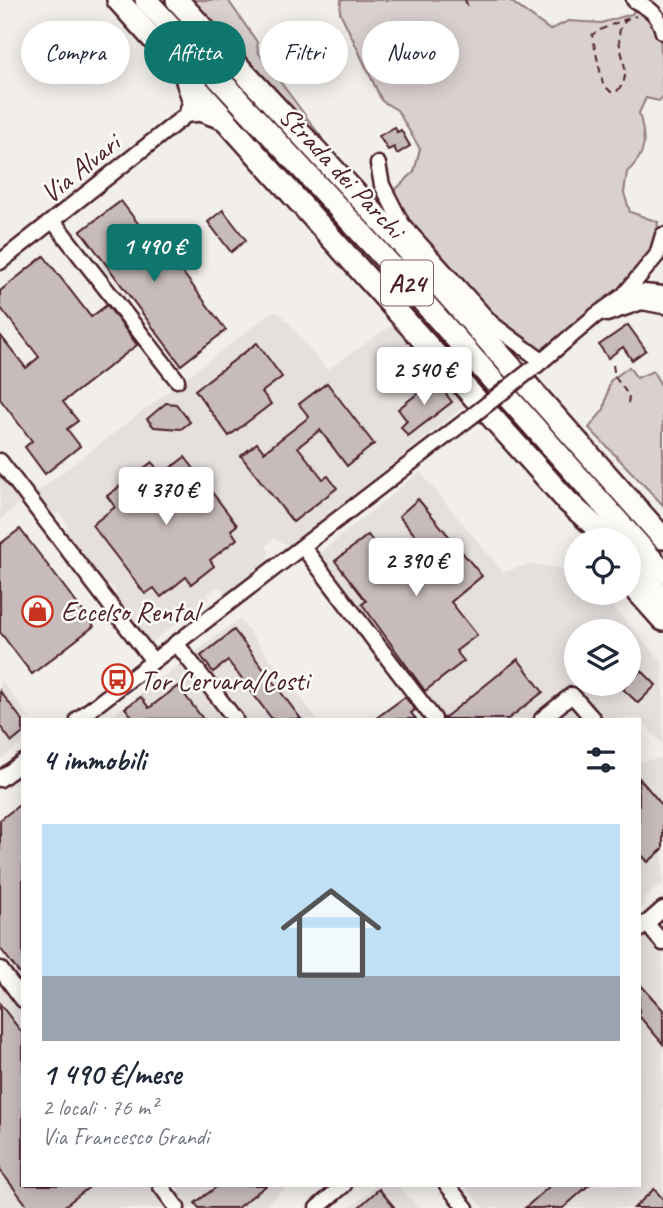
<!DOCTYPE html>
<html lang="it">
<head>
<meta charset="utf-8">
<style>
	:root { --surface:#fff; --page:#f2f2f3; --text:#1f2937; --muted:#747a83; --line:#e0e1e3; --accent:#0f766e }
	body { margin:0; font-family:Caveat,sans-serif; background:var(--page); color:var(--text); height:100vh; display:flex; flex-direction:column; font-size:26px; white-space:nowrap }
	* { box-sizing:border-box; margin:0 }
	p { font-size:23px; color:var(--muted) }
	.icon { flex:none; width:38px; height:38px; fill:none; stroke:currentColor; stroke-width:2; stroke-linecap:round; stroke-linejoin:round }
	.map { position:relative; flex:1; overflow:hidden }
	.details { position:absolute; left:21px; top:718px; width:620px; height:469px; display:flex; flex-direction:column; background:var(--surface); border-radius:0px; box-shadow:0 4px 18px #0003 }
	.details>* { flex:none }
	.banner { position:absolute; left:21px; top:21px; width:621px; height:63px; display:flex; gap:14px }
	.tools { position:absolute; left:564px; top:528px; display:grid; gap:14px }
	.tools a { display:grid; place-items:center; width:77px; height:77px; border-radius:50%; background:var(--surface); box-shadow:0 4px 18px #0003; font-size:35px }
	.price { position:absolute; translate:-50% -60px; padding:0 16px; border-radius:7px; background:#fff; color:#222; font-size:23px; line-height:46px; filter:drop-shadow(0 2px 4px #0008) }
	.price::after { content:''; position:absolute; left:50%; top:42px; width:21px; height:16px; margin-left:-10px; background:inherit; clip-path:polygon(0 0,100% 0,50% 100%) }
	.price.active { background:var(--accent); color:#fff }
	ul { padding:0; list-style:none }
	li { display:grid; align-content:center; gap:14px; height:371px; padding:0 21px }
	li+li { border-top:2px solid var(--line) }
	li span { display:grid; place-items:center; height:217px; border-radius:0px; color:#555 }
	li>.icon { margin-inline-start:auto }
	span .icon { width:126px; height:126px; fill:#fffc; stroke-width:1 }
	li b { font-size:30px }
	h2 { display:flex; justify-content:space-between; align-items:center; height:84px; padding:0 21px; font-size:30px }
	.chip { padding:0 24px; border-radius:32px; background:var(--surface); box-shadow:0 4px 18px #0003; font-size:24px; line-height:63px }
	.chip.active { background:var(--accent); color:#fff }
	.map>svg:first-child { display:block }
	.built { fill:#e5dfdd; fill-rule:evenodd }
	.green { fill:#d9d0cf; stroke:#92787d; stroke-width:2 }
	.building { fill:#c8bbbb; stroke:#4a1f2b; stroke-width:2 }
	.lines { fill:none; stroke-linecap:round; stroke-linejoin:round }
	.minor-casing { stroke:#4a1f2b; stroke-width:19 }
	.highway-casing { stroke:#4a1f2b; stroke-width:26 }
	.path { stroke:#4a1f2b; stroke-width:2; stroke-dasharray:7 5; stroke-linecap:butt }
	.minor { stroke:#fdfcf7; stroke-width:14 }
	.highway { stroke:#fdfcf7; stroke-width:21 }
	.minor-bridge-casing { stroke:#4a1f2b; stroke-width:19; stroke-linecap:butt }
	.minor-bridge { stroke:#fdfcf7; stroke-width:14 }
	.labels { text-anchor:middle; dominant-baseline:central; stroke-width:5; stroke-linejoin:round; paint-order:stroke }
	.shield { fill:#fdfcf7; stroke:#806168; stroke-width:2 }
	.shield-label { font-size:26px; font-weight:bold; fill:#4a1f2b }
	.street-label { font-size:28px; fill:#4a1f2b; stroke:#fdfcf7 }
	.poi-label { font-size:28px; fill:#4a1f2b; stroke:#fdfcf7; text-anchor:start }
</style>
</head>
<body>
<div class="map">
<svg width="663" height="1208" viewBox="0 0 663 1208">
	<rect width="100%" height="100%" fill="#f2efeb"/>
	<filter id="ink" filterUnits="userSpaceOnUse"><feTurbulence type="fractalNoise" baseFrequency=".0143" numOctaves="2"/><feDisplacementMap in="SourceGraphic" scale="14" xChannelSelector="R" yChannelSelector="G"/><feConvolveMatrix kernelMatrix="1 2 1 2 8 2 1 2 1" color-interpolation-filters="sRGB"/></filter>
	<g filter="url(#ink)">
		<!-- built -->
		<g class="built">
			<polygon points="273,311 281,314 327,370 395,323 466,405 293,543 286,544 274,539 266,546 269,552 266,564 228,594 218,586 209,593 208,600 150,643 114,597 116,591 110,585 106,586 103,582 66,534 67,523 59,513 49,515 33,495"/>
			<polygon points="0,469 24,500 0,520"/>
			<path d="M 420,472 L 503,572 L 531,564 L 568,569 L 576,575 L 576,593 L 600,593 L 663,663 L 663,745 L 639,718 L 442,719 L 318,554 ZM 576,632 L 628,632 L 628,684 L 576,684 Z"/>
			<polygon points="239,619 317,719 117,719 114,714"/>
			<polygon points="0,679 31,719 23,719 23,742 0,760"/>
			<polygon points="660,758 663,762 663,887 659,886 644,898 644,905 639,909 639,760 641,762"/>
			<polygon points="663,920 663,1208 484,1208 464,1185 639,1185 639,940"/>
			<polygon points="0,981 23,1011 23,1185 155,1185 173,1208 0,1208"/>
			<polygon points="176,1185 289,1185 262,1208 183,1208 176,1199 180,1190"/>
			<polygon points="377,1185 397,1185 418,1208 350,1208"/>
		</g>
		<!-- green -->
		<g class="green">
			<polygon points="193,0 228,0 257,42 258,52 322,138 321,140"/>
			<path d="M 341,0 L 509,0 L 550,30 L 568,21 L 601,23 L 632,14 L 634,10 L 653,19 L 660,33 L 663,96 L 659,101 L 646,98 L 639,113 C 646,139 648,153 627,172 L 624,193 L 630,212 L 658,222 C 657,236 654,251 644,262 C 616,296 576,323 541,350 L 518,336 L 465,287 L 405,219 L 393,192 L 414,172 L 420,149 L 397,110 L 382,101 L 340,12 Z"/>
			<polygon points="629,367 637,378 653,371 663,389 663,505 589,428 604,409 610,381"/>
		</g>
		<!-- building -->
		<g class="building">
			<polygon points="395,127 397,132 401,130 410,146 397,154 394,147 388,150 379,136"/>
			<polygon points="121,201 175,272 180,269 226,330 181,365 81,231"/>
			<polygon points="223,210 246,240 231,252 208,222"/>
			<polygon points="44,256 91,317 107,305 137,345 63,402 78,421 67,429 80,446 45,474 25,447 32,441 0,399 0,335 26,368 39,357 0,307 0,291"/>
			<polygon points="628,325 646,350 632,360 623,347 608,358 599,345"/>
			<polygon points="257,343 282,377 262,392 271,404 229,436 195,390"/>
			<polygon points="435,380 452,402 408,436 401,427 407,421 398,409"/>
			<polygon points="327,383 374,444 347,466 320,430 298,447 323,479 328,476 337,488 293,522 241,456 257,443 264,452 309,417 299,404"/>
			<polygon points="166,403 176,404 190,422 181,429 154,427 147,419"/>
			<polygon points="185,457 237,525 231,530 237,539 210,560 214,566 191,584 186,577 161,597 154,588 145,594 92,525 115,507 107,496 152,462 161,475"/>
			<polygon points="418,499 482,576 451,602 477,635 456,651 464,661 425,691 362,604 366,601 335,561 368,535 385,557 394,551 419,582 440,565 399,516"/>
			<polygon points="20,529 94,626 32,674 0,632 0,544"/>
			<polygon points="234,630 301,719 272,719 228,661 213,672 201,656"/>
			<polygon points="518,659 543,692 508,719 443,719"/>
			<polygon points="641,670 656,685 638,703 623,689"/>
			<polygon points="178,686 203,719 134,719 125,708 141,697 149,708"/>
			<polygon points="0,691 23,721 23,733 12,742 0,726"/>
			<polygon points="405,697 415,710 411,713 416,719 375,719"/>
			<polygon points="639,778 663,806 663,849 648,862 639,852"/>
			<polygon points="23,802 23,978 0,948 0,820"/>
			<polygon points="639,983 663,1010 663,1044 639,1016"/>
			<polygon points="0,1004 23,1034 23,1185 92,1185 62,1208 29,1208 0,1170"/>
			<polygon points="219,1185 267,1185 237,1208 199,1208 195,1203"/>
			<polygon points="551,1185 589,1185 563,1208 525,1208"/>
			<polygon points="379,1189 395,1208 358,1208"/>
			<polygon points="654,1189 663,1199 663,1208 634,1208"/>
		</g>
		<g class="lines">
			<defs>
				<g id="minor">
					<path d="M 634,0 C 649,8 659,14 663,32"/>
					<polyline points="378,164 382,185 402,224 492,324 542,361"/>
					<polyline points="53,221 177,380"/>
					<polyline points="0,262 191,111"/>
					<polyline points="623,296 657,255 663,235"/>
					<polyline points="607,314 642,302 663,306"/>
					<polyline points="536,366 595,316 623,296 644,292 663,294"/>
					<polyline points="0,461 153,661"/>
					<polyline points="303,547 434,719"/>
					<polyline points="176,643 235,719"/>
					<polyline points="78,719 472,416"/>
					<polyline points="542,719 572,695 593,719"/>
					<polyline points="0,779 23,762"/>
					<polyline points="646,923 663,943"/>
					<polyline points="639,930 663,909"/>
					<polyline points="0,969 23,1000"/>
					<polyline points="160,1185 177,1208"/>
					<polyline points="447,1185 466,1208"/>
					<polyline points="317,1208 344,1185"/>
				</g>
				<g id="highway">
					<polyline points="118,0 568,502 611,541"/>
					<polyline points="146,0 379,252 663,572"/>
					<polyline points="177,0 396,237 663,538"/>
					<polyline points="187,81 194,102 191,111 200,110 222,118"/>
					<polyline points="628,560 663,597"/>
					<polyline points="628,581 663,620"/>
				</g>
			</defs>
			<!-- minor casing -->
			<use href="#minor" class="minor-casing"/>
			<!-- highway casing -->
			<use href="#highway" class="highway-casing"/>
			<!-- path -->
			<g class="path">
				<polyline points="465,0 469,9"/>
				<path d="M 628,18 C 626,21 623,23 621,27 C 612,46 638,74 616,92 L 611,92 L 603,84 L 592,35 C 597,30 628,18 636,16"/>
				<polyline points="613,365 615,377 629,396 628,404"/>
			</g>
			<!-- minor -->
			<use href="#minor" class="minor"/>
			<!-- highway -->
			<use href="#highway" class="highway"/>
			<defs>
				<polyline id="minor-bridge" points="472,416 532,369"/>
			</defs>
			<!-- minor-bridge casing -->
			<use href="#minor-bridge" class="minor-bridge-casing"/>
			<!-- minor-bridge -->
			<use href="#minor-bridge" class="minor-bridge"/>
		</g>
	</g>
	<!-- icons -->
	<defs>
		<symbol id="shop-ring" viewBox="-11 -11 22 22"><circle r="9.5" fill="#fdfcf7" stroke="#c8321e" stroke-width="1.5"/><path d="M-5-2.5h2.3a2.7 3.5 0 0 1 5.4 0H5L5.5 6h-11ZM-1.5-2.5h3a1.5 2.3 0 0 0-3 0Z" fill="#c8321e"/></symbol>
		<symbol id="bus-ring" viewBox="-11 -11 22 22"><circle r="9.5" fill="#fdfcf7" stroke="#c8321e" stroke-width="1.5"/><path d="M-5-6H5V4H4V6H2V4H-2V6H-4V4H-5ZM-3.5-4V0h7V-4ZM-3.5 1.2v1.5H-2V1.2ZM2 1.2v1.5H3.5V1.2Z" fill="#c8321e"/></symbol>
	</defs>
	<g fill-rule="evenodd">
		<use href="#shop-ring" x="20" y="594" width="35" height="35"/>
		<use href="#bus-ring" x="100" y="662" width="35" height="35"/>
	</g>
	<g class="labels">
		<!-- shield labels -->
		<rect class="shield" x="381" y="260.5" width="52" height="45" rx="5"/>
		<g class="shield-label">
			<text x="407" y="283">A24</text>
		</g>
		<!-- street labels -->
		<g class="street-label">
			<text transform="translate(80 168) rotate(-39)">Via Alvari</text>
			<text transform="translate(342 172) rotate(47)">Strada dei Parchi</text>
		</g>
		<!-- poi labels -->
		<g class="poi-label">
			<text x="61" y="611">Eccelso Rental</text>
			<text x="140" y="680">Tor Cervara/Costi</text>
		</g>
	</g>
</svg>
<div class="tools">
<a><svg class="icon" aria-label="locate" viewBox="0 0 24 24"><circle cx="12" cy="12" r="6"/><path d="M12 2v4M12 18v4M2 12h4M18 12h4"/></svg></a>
<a><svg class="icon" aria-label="layers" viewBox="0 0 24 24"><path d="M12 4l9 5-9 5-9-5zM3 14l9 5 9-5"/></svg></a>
</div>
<b class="price active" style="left:154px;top:284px">1 490 €</b>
<b class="price" style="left:424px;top:407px">2 540 €</b>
<b class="price" style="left:166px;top:527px">4 370 €</b>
<b class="price" style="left:416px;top:598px">2 390 €</b>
<div class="banner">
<a class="chip">Compra</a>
<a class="chip active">Affitta</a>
<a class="chip">Filtri</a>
<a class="chip">Nuovo</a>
</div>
<section class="details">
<h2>4 immobili<svg class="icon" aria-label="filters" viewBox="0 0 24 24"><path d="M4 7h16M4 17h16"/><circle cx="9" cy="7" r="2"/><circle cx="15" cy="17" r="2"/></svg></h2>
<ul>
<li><span style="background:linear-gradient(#bfe0f5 70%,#9aa5b1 0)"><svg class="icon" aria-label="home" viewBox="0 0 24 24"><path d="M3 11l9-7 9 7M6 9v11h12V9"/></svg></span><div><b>1 490 €/mese</b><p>2 locali · 76 m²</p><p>Via Francesco Grandi</p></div></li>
</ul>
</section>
</div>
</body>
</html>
